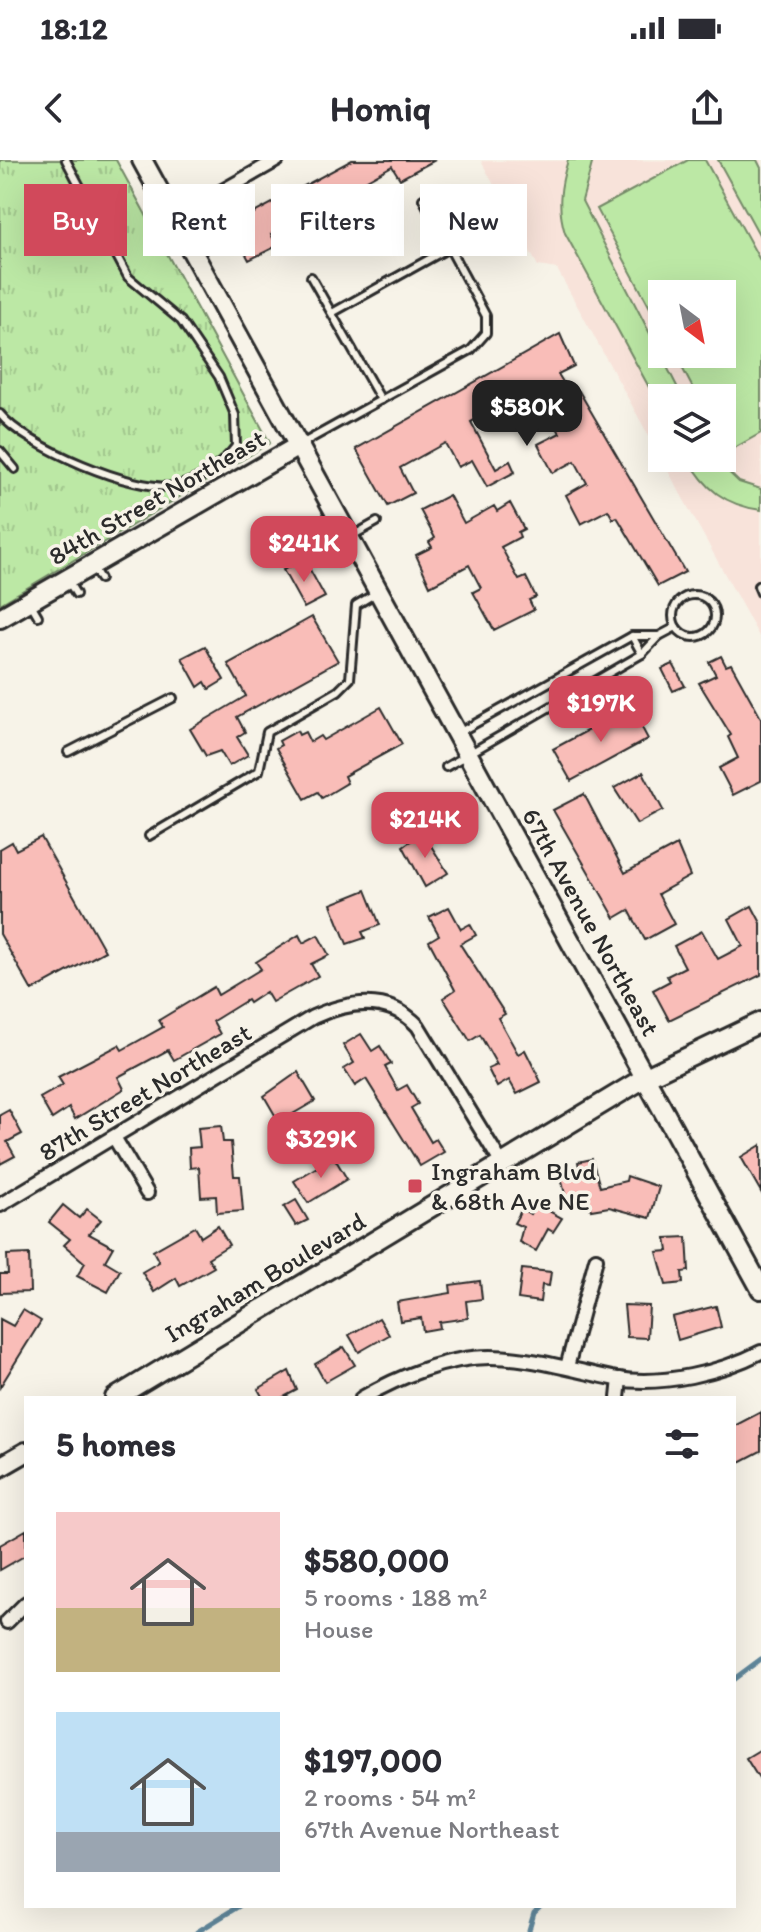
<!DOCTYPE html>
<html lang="en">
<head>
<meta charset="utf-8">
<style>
	:root { --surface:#fff; --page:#f7f7f7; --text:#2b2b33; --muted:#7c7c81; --accent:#d1495b }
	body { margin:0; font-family:Itim,sans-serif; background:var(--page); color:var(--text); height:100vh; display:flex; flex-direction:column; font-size:30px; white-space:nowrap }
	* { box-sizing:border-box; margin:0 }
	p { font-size:26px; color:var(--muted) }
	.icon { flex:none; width:44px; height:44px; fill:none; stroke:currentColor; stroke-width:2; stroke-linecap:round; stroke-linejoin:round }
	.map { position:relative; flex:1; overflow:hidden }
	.side { position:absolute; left:24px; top:1236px; width:712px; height:512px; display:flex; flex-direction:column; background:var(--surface); border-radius:0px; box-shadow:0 8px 32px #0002 }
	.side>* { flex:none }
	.top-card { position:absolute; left:24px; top:24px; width:714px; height:72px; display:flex; gap:16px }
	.needle { width:52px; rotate:148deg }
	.tools { position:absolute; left:648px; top:120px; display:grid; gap:16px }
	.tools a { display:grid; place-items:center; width:88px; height:88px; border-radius:0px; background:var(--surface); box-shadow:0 8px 32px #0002; font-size:40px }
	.price { position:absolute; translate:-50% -68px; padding:0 18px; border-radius:16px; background:var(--accent); color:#fff; font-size:26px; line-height:52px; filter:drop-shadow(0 2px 4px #0008) }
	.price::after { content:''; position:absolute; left:50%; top:48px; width:24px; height:18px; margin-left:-12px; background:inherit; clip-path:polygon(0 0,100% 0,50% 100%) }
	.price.selected { background:#222; color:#fff }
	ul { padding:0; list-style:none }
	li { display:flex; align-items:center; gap:24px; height:200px; padding:0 32px }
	li span { display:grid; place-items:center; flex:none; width:224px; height:160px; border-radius:0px; color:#555 }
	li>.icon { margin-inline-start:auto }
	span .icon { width:96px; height:96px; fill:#fffc; stroke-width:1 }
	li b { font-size:34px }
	h2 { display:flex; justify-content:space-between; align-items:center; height:96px; padding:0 32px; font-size:34px }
	.chip { padding:0 28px; border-radius:0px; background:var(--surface); box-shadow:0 8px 32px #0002; font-size:28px; line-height:72px }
	.chip.selected { background:var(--accent); color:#fff }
	.status { display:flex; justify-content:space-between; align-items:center; height:56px; padding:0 40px; background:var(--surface); direction:ltr }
	.status svg { height:22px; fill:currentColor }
	header { display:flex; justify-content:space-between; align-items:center; height:104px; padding:0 32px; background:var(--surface); font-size:36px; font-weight:700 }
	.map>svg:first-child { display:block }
	.built { fill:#f8e3da; fill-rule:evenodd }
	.grass { fill:url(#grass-tufts); stroke:#748a68; stroke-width:2 }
	.garden { fill:#bce8a5; stroke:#748a68; stroke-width:2 }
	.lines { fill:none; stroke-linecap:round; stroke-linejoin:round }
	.stream { stroke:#61879b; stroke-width:5 }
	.building { fill:#f9bdb8; stroke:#2b2b2b; stroke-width:2 }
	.lane-casing { stroke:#2b2b2b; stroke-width:12 }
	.street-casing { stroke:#2b2b2b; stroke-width:18 }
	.secondary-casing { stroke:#2b2b2b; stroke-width:24 }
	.lane { stroke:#f7f3e8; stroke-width:6 }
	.street { stroke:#f7f3e8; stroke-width:12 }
	.secondary { stroke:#f7f3e8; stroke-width:18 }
	.poi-dot { fill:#d1495b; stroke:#f7f3e8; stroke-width:3 }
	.labels { text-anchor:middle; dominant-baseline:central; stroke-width:7; stroke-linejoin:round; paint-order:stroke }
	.street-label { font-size:26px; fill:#2b2b2b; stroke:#f7f3e8 }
	.poi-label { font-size:26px; fill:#2b2b2b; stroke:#f7f3e8; text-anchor:start }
</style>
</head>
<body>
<div class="status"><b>18:12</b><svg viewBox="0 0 49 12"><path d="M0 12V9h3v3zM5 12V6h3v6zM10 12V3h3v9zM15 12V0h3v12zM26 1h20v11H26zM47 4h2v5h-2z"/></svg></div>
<header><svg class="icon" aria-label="back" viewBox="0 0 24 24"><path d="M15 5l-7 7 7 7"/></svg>Homiq<svg class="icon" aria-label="share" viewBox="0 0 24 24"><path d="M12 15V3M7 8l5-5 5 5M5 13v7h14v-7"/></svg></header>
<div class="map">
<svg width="761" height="1772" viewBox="0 0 761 1772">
	<defs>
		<pattern id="grass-tufts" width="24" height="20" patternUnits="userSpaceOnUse" patternTransform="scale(2)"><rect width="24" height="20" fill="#bce8a5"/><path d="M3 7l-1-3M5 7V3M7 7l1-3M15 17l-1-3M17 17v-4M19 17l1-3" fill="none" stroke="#a2c78e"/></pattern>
	</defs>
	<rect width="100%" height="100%" fill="#f7f3e8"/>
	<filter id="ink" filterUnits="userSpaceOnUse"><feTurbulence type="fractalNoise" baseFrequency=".0125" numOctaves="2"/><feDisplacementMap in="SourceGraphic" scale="16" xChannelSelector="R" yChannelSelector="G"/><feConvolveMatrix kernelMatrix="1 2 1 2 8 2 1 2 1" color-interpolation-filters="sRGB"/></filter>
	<g filter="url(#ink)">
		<!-- built -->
		<path class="built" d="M 761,0 L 761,480 L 557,109 L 538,106 L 481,1 ZM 662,134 L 722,134 L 722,194 L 662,194 ZM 662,238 L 722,238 L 722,298 L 662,298 Z"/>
		<!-- grass -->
		<polygon class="grass" points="0,0 116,0 270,283 0,444"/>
		<!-- garden -->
		<g class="garden">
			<path d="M 568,0 L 593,0 L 582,41 L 683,238 L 662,238 L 662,251 L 565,73 C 557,47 560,26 568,0 Z"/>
			<polygon points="688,0 705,0 761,102 761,273 727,292 722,282 722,238 698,238 675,194 722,194 722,134 662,134 662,170 597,49"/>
			<polygon points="718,0 757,0 761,8 761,78"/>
			<path d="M 688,298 L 714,298 L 739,322 L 761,329 L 761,350 C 725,345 705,329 688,298 Z"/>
		</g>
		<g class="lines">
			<!-- stream -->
			<g class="stream">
				<polyline points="734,1519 761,1499"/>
				<polyline points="529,1770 534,1753 541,1746"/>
				<polyline points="197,1772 239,1746"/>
			</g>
		</g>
		<!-- building -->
		<g class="building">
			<polygon points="352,0 435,0 400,19 392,6 349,30 352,35 344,39 348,46 334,54 330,47 317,54 315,50 271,74 277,86 249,100 236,76 246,70 241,60"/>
			<polygon points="560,174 574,206 558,214 571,235 579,231 685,412 658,426 620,362 617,357 613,359 608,350 581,364 566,335 587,323 575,301 553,313 538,284 560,273 556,266 560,264 541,230 497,254 495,249 471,262 496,309 510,301 515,312 487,327 472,300 458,307 445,283 400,308 413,333 388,346 356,289"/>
			<polygon points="449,335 464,363 494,346 497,351 510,343 524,369 518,372 520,377 501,387 519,420 526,417 536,437 529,440 534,450 494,470 473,432 481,428 469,405 430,426 416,395 432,387 429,382 435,378 420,350"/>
			<polygon points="304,399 325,437 304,448 283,410"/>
			<polygon points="312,457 338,501 237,557 245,572 237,577 248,595 229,606 220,591 206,596 190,569 246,536 228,504"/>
			<polygon points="205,486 224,520 209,529 205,522 198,527 182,498"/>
			<polygon points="721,496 726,506 731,504 761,558 761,621 733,635 719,608 738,598 728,577 731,575 699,523 716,515 709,502"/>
			<polygon points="673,504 685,526 673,531 662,509"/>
			<polygon points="381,547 402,584 344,616 347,623 322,638 318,632 305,639 276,588 281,585 279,581 297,571 299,575 305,572 310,582 320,576 323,580"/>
			<polygon points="631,547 648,579 571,621 553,589"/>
			<polygon points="643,612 663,650 637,664 614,628"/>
			<polygon points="584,634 625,713 677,685 690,716 658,734 674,764 645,780 629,750 615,758 553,650"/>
			<polygon points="423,673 448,713 425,727 403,686"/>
			<polygon points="41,677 105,791 32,831 0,774 0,689 12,682 16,690"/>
			<polygon points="366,730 380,765 362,772 365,778 347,784 331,744"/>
			<polygon points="752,746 761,763 761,815 669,860 653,830 670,821 667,816 685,807 674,786 702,771 718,799 743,786 729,759"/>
			<polygon points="449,747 461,769 470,764 476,775 460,784 505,854 498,858 518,894 525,890 541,922 517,934 509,920 497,927 488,909 497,905 480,875 470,881 443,838 455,830 429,781 439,775 429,757"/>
			<polygon points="299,775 303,783 318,775 329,795 311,804 318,816 272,842 266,832 249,843 247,840 213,861 220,874 174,900 168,890 118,917 124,929 75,959 69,948 52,959 40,938 63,925 58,917 119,885 122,890 163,867 159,860 214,827 218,835 261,809 256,802"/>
			<polygon points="361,874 372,891 380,886 391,904 385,907 398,930 407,925 418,944 411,948 431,982 436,979 444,992 420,1006 366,919 355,926 344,909 354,903 343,885"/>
			<polygon points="298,912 315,941 279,962 264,936"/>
			<polygon points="9,950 22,974 7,982 15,996 0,1004 0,955"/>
			<polygon points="221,966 223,982 231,982 234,1016 240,1016 243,1051 217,1053 216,1036 201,1037 199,1007 190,1008 189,988 200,987 198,968"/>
			<polygon points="761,985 761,1032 741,997"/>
			<polygon points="334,997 347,1019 308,1043 294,1021"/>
			<polygon points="592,999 600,1027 626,1021 627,1016 659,1027 650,1058 609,1047 591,1050 587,1034 566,1039 561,1017 580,1013 578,1002"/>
			<polygon points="296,1040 308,1060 296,1066 284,1047"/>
			<polygon points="536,1044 562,1058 553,1072 548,1069 536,1091 519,1082 523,1067 514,1063 522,1049 530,1054"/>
			<polygon points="63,1045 79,1058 87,1049 101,1060 89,1074 113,1087 105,1101 120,1110 108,1132 77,1116 85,1103 64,1085 70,1079 49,1062"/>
			<polygon points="218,1066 229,1085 208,1098 214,1107 180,1126 176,1118 154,1132 142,1112 159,1102 153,1091 195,1067 201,1077"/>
			<polygon points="687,1077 689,1111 682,1112 683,1123 666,1125 657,1092 668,1091 666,1078"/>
			<polygon points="29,1094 30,1132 0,1133 0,1114 8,1114 7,1095"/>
			<polygon points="522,1109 551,1112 549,1126 542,1125 540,1142 518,1139"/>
			<polygon points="480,1121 482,1139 466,1141 468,1158 439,1162 440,1168 423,1171 421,1158 400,1161 397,1142 451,1133 450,1125"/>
			<polygon points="624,1145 649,1146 647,1178 627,1177"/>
			<polygon points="716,1146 721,1167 678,1180 672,1157"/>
			<polygon points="23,1150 41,1161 0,1227 0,1159 13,1166"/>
			<polygon points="379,1158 389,1175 359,1192 349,1175"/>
			<polygon points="344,1187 355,1205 325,1222 315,1204"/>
			<polygon points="289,1211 297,1230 282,1238 263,1238 258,1229"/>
			<polygon points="761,1252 761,1291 734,1305 734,1266"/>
			<polygon points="26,1370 26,1395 0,1410 0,1385"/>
			<polygon points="761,1589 761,1622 746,1598"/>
		</g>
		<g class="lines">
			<defs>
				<g id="lane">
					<polyline points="311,117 381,240"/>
					<polyline points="332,153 449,88"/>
					<path d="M 0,254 C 25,286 135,333 175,326 C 198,322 223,304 236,286 L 235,255 L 219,217 L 181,161 L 128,117 L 66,0"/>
					<polyline points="303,283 471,190 486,173 486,156 423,39"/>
					<polyline points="0,291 15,309"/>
					<polyline points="352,376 377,362"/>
					<polyline points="93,407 100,419"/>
					<polyline points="68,421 76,434"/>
					<polyline points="761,424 758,426 761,433"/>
					<circle cx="694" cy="456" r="21"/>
					<polyline points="31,444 38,456"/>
					<polyline points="632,476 642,494"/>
					<polyline points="460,572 632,476 659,476"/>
					<polyline points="68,592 173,538"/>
					<polyline points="446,607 642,494 659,476 676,467"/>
					<polyline points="149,676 259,611 267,572 338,531 350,519 356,445 376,433"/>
				</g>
				<g id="street">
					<polyline points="175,58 277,0"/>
					<polyline points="114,977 147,1033"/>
					<path d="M 0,1045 L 313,857 C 349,841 389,835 418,866 L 502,1004"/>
					<polyline points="567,1207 596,1099"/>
					<path d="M 362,1238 C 398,1217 447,1197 490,1197 C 533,1197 575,1211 617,1219 C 663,1226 720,1213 761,1192"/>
					<polyline points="618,1238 620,1219"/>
					<polyline points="7,1462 26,1443"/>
				</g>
				<g id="secondary">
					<polyline points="142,0 761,1129"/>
					<polyline points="0,458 300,285"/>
					<polyline points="115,1238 646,917 761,862"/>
					<polyline points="0,1307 26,1292"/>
				</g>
			</defs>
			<!-- lane casing -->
			<use href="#lane" class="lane-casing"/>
			<!-- street casing -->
			<use href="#street" class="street-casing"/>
			<!-- secondary casing -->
			<use href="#secondary" class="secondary-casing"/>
			<!-- lane -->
			<use href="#lane" class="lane"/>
			<!-- street -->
			<use href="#street" class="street"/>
			<!-- secondary -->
			<use href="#secondary" class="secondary"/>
		</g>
	</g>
	<!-- markers -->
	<rect class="poi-dot" x="407" y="1018" width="16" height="16" rx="4"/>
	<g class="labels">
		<!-- street labels -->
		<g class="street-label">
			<text transform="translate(157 337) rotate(-30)">84th Street Northeast</text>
			<text transform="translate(591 762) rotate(61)">67th Avenue Northeast</text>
			<text transform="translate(145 932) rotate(-31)">87th Street Northeast</text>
			<text transform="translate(265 1117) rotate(-31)">Ingraham Boulevard</text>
		</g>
		<!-- poi labels -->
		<g class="poi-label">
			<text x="431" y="1011">Ingraham Blvd<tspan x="431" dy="30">&amp; 68th Ave NE</tspan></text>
		</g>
	</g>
</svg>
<div class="tools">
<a><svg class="needle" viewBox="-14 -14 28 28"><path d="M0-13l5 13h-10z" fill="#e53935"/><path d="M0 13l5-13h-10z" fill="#7c7c81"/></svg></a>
<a><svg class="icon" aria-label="layers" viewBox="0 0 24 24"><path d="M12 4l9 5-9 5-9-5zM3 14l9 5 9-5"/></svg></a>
</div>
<b class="price selected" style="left:527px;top:288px">$580K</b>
<b class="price" style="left:304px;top:424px">$241K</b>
<b class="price" style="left:601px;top:584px">$197K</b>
<b class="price" style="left:425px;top:700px">$214K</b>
<b class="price" style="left:321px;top:1020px">$329K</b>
<div class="top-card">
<a class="chip selected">Buy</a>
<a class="chip">Rent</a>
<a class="chip">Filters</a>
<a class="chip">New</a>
</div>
<section class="side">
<h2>5 homes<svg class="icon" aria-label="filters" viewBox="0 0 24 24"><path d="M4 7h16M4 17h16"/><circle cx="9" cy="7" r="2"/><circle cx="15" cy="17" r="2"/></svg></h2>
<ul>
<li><span style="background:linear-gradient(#f6c9c9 60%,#c2b280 0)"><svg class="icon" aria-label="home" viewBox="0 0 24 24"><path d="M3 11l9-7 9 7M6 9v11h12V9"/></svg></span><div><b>$580,000</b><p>5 rooms · 188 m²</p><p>House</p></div></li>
<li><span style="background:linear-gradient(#bfe0f5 75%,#9aa5b1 0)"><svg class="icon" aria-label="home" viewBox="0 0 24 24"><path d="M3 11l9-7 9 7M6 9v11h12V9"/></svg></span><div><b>$197,000</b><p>2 rooms · 54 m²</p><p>67th Avenue Northeast</p></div></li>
</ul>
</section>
</div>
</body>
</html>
